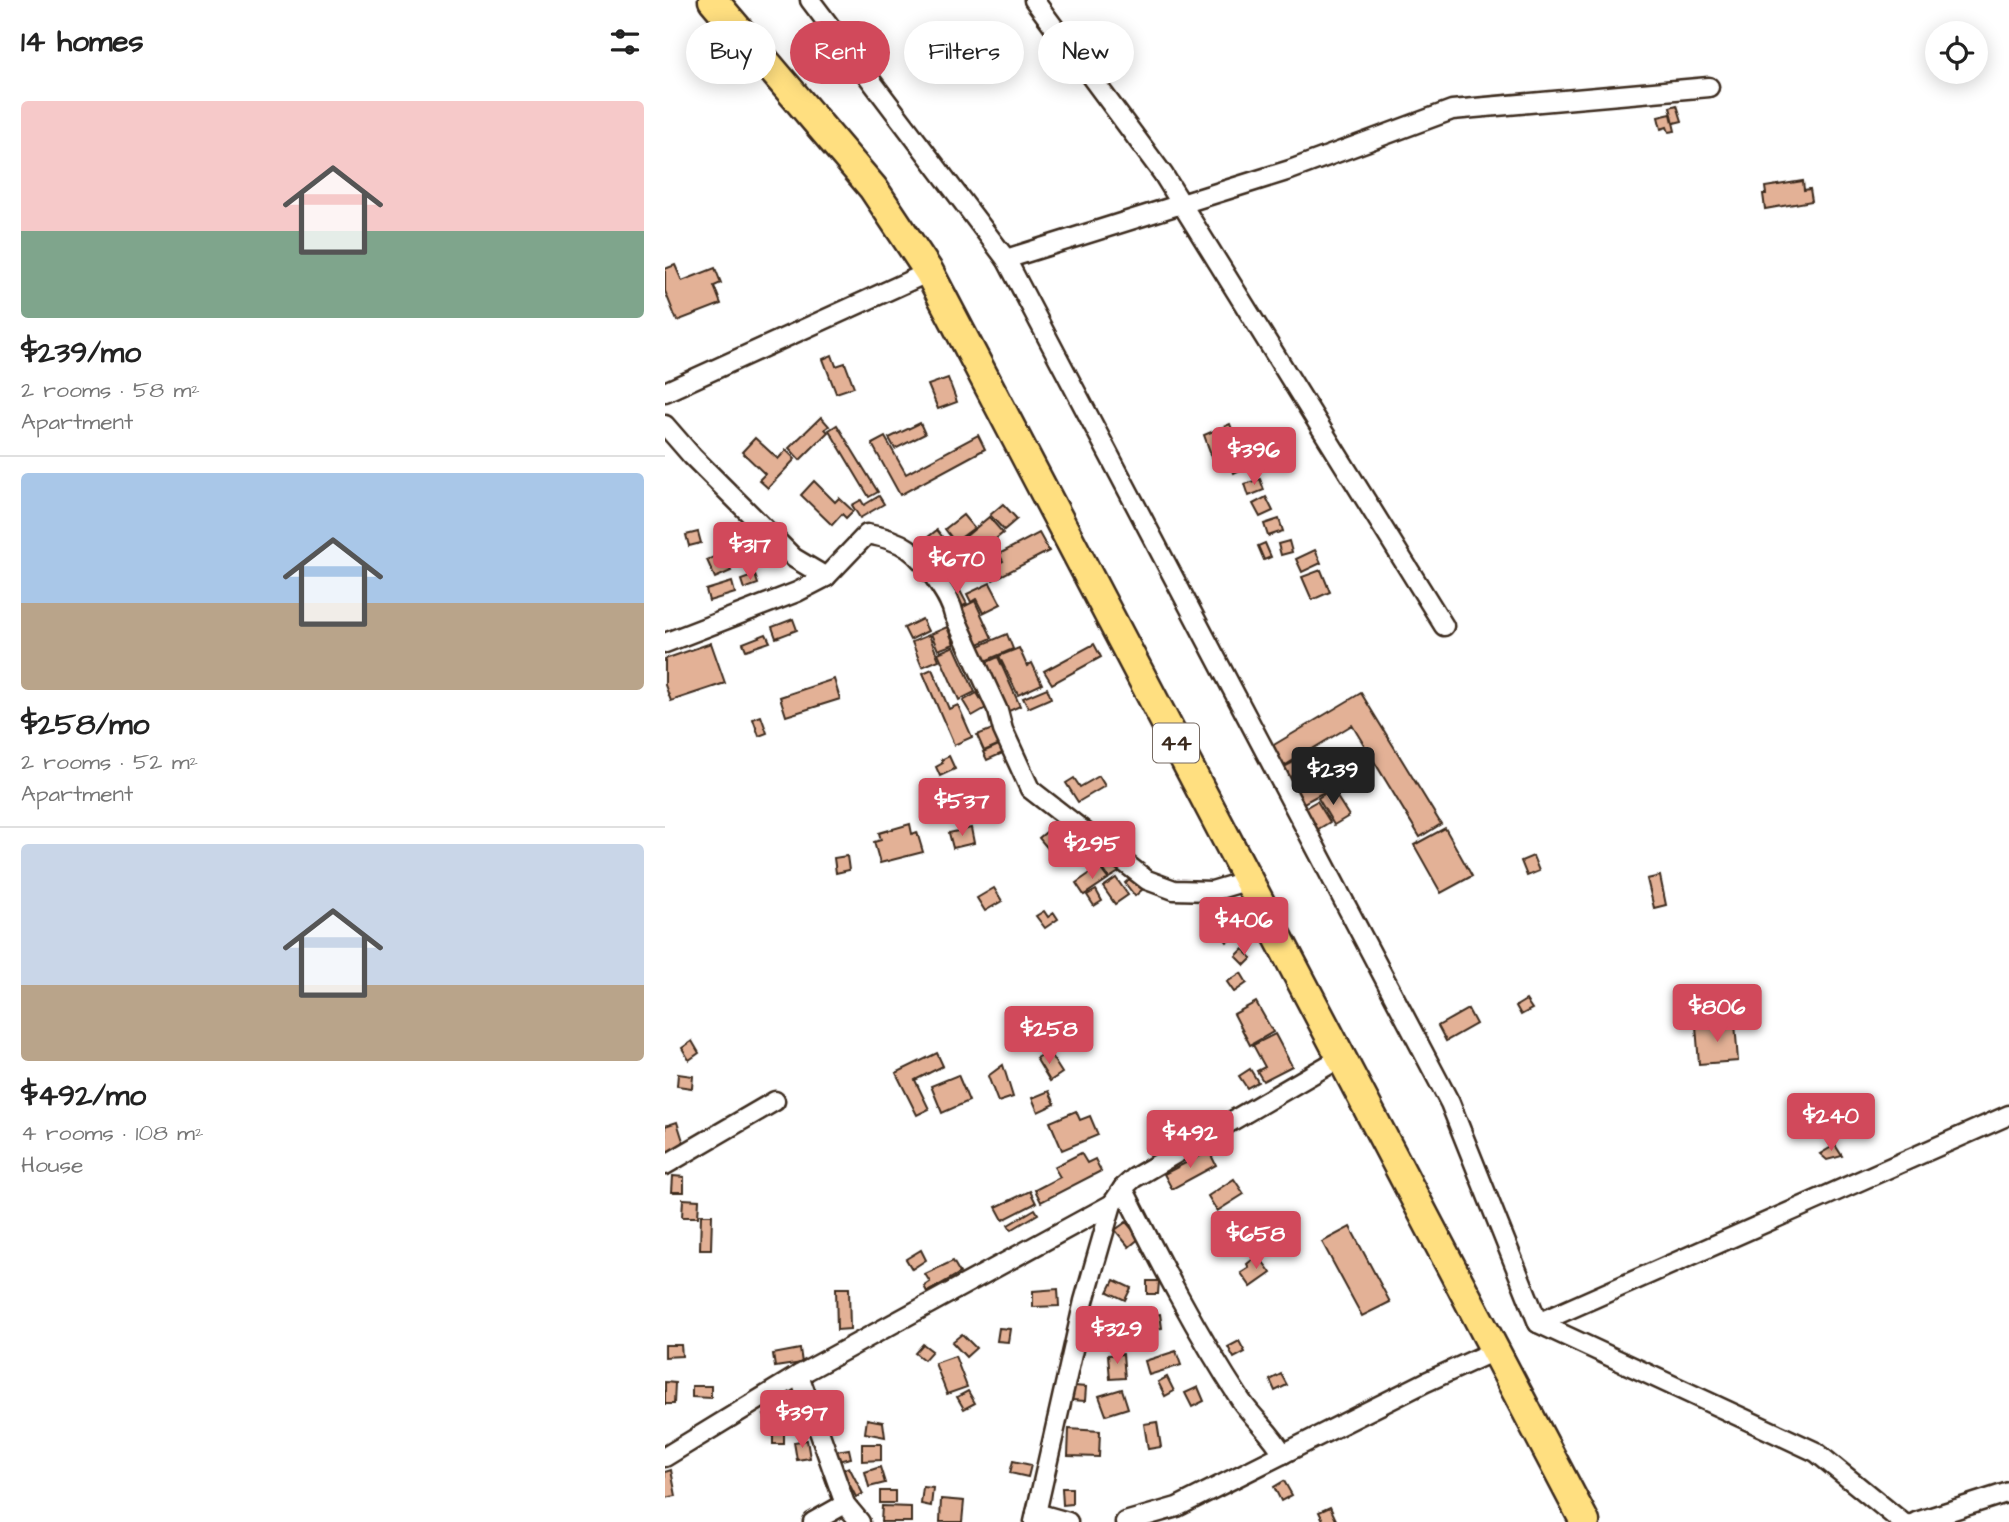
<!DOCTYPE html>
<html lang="en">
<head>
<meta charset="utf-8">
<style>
	:root { --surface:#fff; --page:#f2f2f2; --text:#222; --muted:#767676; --line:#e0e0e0; --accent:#d1495b }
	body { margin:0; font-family:"Architects Daughter",sans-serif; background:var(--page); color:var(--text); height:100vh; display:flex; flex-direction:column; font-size:26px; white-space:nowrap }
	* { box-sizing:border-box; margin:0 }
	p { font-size:23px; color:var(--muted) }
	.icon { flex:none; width:38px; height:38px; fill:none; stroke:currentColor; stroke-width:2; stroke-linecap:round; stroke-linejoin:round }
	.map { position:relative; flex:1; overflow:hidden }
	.drawer { display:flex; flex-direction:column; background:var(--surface); width:665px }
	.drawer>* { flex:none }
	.hud { position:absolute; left:21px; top:21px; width:665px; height:63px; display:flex; gap:14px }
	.buttons { position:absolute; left:1260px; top:21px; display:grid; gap:14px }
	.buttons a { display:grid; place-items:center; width:63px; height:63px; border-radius:50%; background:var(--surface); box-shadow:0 4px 18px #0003; font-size:35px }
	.price { position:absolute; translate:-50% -60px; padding:0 16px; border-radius:7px; background:var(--accent); color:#fff; font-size:23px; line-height:46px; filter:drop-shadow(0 2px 4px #0008) }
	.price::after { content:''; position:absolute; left:50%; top:42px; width:21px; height:16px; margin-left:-10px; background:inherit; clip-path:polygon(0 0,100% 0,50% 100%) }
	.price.selected { background:#222; color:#fff }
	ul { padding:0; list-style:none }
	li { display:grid; align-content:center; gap:14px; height:371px; padding:0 21px }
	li+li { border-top:2px solid var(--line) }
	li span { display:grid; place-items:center; height:217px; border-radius:7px; color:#555 }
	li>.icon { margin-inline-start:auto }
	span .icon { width:126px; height:126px; fill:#fffc; stroke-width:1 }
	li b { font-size:30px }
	h2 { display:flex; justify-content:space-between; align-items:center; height:84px; padding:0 21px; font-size:30px }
	.pill { padding:0 24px; border-radius:32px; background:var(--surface); box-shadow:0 4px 18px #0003; font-size:24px; line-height:63px }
	.pill.selected { background:var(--accent); color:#fff }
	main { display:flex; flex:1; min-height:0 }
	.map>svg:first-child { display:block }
	.building { fill:#e3b196; stroke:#3b2a1e; stroke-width:2 }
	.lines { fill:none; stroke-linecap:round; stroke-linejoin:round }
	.street-casing { stroke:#3b2a1e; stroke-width:23 }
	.primary-casing { stroke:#3b2a1e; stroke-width:33 }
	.street { stroke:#fff; stroke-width:18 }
	.primary { stroke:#ffdf80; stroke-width:28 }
	.labels { text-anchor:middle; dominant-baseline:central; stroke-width:7; stroke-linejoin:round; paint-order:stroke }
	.shield { fill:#fff; stroke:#766a62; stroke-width:2 }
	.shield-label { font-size:23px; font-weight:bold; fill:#3b2a1e }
</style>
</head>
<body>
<main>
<section class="drawer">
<h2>14 homes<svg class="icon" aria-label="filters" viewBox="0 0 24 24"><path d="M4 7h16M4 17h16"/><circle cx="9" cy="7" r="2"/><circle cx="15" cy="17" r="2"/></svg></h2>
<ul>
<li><span style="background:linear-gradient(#f6c9c9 60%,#7fa58c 0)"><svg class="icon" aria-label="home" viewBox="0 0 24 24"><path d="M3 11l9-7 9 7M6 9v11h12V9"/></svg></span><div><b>$239/mo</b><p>2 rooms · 58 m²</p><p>Apartment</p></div></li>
<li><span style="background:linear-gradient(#a9c7e8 60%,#b9a48a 0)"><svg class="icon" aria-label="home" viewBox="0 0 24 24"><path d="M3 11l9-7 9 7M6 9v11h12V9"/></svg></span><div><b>$258/mo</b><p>2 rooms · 52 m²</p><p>Apartment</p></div></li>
<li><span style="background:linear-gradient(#c9d6e8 65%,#b9a48a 0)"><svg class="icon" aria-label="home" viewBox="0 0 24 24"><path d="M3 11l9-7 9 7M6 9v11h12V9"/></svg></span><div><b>$492/mo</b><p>4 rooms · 108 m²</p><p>House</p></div></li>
</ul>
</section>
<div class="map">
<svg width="1344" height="1522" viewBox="0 0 1344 1522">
	<rect width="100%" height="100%" fill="#fff"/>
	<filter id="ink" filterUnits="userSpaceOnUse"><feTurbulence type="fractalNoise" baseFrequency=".0143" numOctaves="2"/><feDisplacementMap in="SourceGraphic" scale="14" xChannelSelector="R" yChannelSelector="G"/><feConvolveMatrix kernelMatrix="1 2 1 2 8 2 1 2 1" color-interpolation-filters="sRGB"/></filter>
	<g filter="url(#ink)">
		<!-- building -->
		<g class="building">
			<polygon points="1012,105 1017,121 1009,123 1005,107"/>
			<polygon points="1006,114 1010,131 1004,132 1002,127 996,129 993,117"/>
			<polygon points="1138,181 1139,190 1145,189 1147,201 1100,209 1098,194 1101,194 1100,187"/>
			<polygon points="10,265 17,281 50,268 56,283 49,286 56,304 12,321 0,291 0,269"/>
			<polygon points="167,355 171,366 180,363 189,387 171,393 158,359"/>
			<polygon points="283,378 292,402 273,409 263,385"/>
			<polygon points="156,417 164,426 160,429 163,432 135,460 124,448"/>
			<polygon points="255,423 260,434 230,449 224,438"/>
			<polygon points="565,424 576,452 563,457 560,452 547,457 539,435"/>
			<polygon points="172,425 213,492 204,497 164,430"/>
			<polygon points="313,435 320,449 235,495 207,444 220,437 241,474"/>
			<polygon points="90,438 113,459 121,450 130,459 103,488 94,480 100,474 77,452"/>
			<polygon points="575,457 581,467 569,473 564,463"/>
			<polygon points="595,479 599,490 584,496 580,484"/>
			<polygon points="149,481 170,502 174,498 188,511 181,518 177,514 167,525 136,495"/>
			<polygon points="214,496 219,504 195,518 187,505 196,500 199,505"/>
			<polygon points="601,497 608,511 595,517 588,504"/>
			<polygon points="338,504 352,519 339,530 325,515"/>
			<polygon points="298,515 309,528 290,542 280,529"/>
			<polygon points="324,517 338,533 313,553 300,537"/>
			<polygon points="614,519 618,531 603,536 599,524"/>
			<polygon points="272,530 280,540 266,551 258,541"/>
			<polygon points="33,532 36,543 24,546 21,535"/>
			<polygon points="374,533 384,551 328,580 322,569 338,561 334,554"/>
			<polygon points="624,541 627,552 616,555 613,544"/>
			<polygon points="600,543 606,557 599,560 593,546"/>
			<polygon points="650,550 656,563 637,572 631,559"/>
			<polygon points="58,553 66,571 50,578 42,560"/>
			<polygon points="298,557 306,570 298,575 290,563"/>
			<polygon points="656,570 665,592 647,600 637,577"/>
			<polygon points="90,575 93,584 79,589 76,580"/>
			<polygon points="67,582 70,593 44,601 41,590"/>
			<polygon points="291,583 302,604 294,608 283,587"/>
			<polygon points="325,583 336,604 318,613 311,599 306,602 302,594"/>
			<polygon points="310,601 327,638 311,645 294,609"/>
			<polygon points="128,619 132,630 111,638 107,627"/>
			<polygon points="257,619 263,631 245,640 239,628"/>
			<polygon points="282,627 289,644 273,650 266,634"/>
			<polygon points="101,634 105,642 81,650 78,643"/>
			<polygon points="342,634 348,649 320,661 314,646"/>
			<polygon points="264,635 274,660 257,667 247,642"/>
			<polygon points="46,643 60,683 6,701 0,685 0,659"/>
			<polygon points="429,644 436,657 387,684 379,671"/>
			<polygon points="289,646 310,692 294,700 273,653"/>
			<polygon points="354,648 362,666 367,663 377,684 353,695 334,656"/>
			<polygon points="333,657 355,706 342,712 320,663"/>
			<polygon points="267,669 284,709 293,705 307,737 289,745 258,673"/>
			<polygon points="169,679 175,699 121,716 115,697"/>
			<polygon points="382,688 386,698 363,708 358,698"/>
			<polygon points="312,693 321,708 307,716 298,701"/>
			<polygon points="696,693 776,824 755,837 687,725 619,766 607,746"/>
			<polygon points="96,716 102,733 94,736 88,719"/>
			<polygon points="330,728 337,743 319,751 312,735"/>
			<polygon points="336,744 340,752 322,760 318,752"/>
			<polygon points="642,755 661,791 637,804 617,768"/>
			<polygon points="284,756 290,769 275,776 271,767 278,763 276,760"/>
			<polygon points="434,776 440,786 413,802 401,783 409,778 415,787"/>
			<polygon points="667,789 684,816 669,825 653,798"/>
			<polygon points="652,801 665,822 650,831 638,809"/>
			<polygon points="397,819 407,832 385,851 374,838"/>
			<polygon points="245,824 247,834 252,832 258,852 215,863 209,842 216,840 214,833"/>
			<polygon points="306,828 309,843 288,848 284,833"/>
			<polygon points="780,828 807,876 776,893 749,845"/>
			<polygon points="182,856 184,870 171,873 169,858"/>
			<polygon points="868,856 874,871 862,876 856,861"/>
			<polygon points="446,860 454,872 444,878 436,866"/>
			<polygon points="434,867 443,879 419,895 411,883"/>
			<polygon points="995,876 1001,905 989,908 982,879"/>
			<polygon points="467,877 478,889 470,896 460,883"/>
			<polygon points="451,878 463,895 450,904 438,887"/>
			<polygon points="329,888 337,901 320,911 312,898"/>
			<polygon points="431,890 437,901 429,906 422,895"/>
			<polygon points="379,911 383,917 389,913 393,919 380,928 371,916"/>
			<polygon points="555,917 560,924 567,919 576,933 562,942 548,922"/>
			<polygon points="578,949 587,958 580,965 571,956"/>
			<polygon points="576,973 582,983 569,992 562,982"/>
			<polygon points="861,1000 867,1009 856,1015 851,1006"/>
			<polygon points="591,1002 608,1032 585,1045 569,1014"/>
			<polygon points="803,1009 811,1024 781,1041 773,1026"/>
			<polygon points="1070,1023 1073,1061 1034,1064 1031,1026"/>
			<polygon points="610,1034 627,1066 598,1081 592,1071 600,1067 588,1045"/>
			<polygon points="27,1041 34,1053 24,1060 17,1048"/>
			<polygon points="383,1051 397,1073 385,1081 371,1058"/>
			<polygon points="272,1053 278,1066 250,1080 264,1109 252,1115 231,1073"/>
			<polygon points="338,1065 348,1097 333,1102 323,1076"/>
			<polygon points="585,1069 593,1082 582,1088 574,1076"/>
			<polygon points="13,1074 28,1076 27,1088 12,1086"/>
			<polygon points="293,1075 304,1101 277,1113 266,1086"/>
			<polygon points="384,1091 390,1104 373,1112 367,1098"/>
			<polygon points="411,1111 415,1120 425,1116 433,1135 397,1150 385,1122"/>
			<polygon points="12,1122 20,1147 1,1153 0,1126"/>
			<polygon points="1170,1145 1177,1156 1162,1160 1155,1154"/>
			<polygon points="544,1151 551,1165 507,1189 499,1174"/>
			<polygon points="416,1153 422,1163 430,1159 436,1171 376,1202 370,1190 395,1177 389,1167"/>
			<polygon points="8,1176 19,1177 19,1192 7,1192"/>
			<polygon points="569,1179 579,1194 552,1211 543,1196"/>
			<polygon points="365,1191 371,1203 338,1220 331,1207"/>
			<polygon points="18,1199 34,1200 33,1217 17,1217"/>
			<polygon points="370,1209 373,1214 346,1230 343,1225"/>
			<polygon points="36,1215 47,1215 46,1249 35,1249"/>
			<polygon points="461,1222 475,1238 464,1247 450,1230"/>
			<polygon points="685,1227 725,1302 697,1316 657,1242"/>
			<polygon points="256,1250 261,1260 247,1269 241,1259"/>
			<polygon points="593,1255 606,1273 586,1287 576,1273 584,1268 582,1264"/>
			<polygon points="288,1261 295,1273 262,1292 259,1286 265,1282 260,1274"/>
			<polygon points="449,1280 466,1288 460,1300 443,1292"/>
			<polygon points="482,1281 494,1281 493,1294 482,1294"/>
			<polygon points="171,1288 184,1288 185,1329 172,1330"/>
			<polygon points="393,1289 394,1306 368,1307 368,1291"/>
			<polygon points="428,1307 447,1314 440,1333 420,1326"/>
			<polygon points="495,1314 497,1328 486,1330 484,1315"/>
			<polygon points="334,1328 345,1329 343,1342 332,1341"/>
			<polygon points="426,1331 438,1333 435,1346 423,1343"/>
			<polygon points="297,1334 311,1348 301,1357 287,1342"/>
			<polygon points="574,1341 580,1352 569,1358 563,1347"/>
			<polygon points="258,1344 267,1351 259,1360 250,1353"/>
			<polygon points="0,1345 16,1345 17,1356 0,1357"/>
			<polygon points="135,1349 137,1363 110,1367 108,1354"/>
			<polygon points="511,1351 516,1365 484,1375 480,1361"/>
			<polygon points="458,1354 460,1378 445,1379 443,1355"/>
			<polygon points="290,1356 302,1387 282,1394 270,1363"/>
			<polygon points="616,1374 622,1385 610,1391 605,1380"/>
			<polygon points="502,1377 509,1391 500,1396 493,1382"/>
			<polygon points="0,1382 10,1383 9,1404 0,1404"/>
			<polygon points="27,1386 46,1386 46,1398 27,1397"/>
			<polygon points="409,1386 421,1387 420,1401 407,1400"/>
			<polygon points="533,1387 539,1401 527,1407 520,1393"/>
			<polygon points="457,1389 463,1408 441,1415 434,1396"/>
			<polygon points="303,1391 310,1403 299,1409 292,1397"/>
			<polygon points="117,1407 123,1420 105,1428 99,1415"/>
			<polygon points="202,1419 218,1422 220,1437 200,1433"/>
			<polygon points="492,1422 496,1447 483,1449 479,1424"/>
			<polygon points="404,1429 435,1431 434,1457 403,1456"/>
			<polygon points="119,1432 119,1444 108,1444 108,1433"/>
			<polygon points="142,1440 145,1458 132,1460 129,1442"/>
			<polygon points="197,1444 216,1444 216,1460 197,1461"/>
			<polygon points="184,1449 186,1458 172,1461 171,1451"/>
			<polygon points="348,1461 366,1465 363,1477 345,1473"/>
			<polygon points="184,1467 198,1494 191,1497 177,1470"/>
			<polygon points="215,1467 220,1483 204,1487 200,1472"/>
			<polygon points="6,1470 11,1496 0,1498 0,1472"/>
			<polygon points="619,1481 627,1495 616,1501 609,1487"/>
			<polygon points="258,1487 268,1488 266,1506 256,1504"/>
			<polygon points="397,1488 407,1488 407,1504 398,1505"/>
			<rect x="215" y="1491" width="15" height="12"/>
			<polygon points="276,1499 299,1501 297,1522 275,1522"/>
			<polygon points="217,1506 246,1507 246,1522 216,1522"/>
			<polygon points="665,1507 672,1522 659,1522 654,1512"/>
		</g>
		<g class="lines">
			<defs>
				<g id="street">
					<polyline points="145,0 341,259 785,1103 873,1323 1151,1452 1237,1522"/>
					<polyline points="369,0 498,174 779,626"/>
					<polyline points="341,259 625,170 787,110 1044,87"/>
					<polyline points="0,392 264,272"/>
					<path d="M 0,425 L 27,456 L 129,558 L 161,577 L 202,534 C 238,540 252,551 272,581 C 279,592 286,601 289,615 L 333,711 L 338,730 L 365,789 L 482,880 L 509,890 L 547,891 L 584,880"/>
					<polyline points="0,643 132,592 161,577"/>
					<polyline points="0,1165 110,1101"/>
					<path d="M 458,1188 C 494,1260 531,1332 575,1399 C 588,1419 607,1433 618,1454"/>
					<polyline points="873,1323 1344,1115"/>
					<polyline points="134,1375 180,1504 195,1522"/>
					<polyline points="0,1457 134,1375 447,1204"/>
					<polyline points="371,1513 403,1522"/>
					<polyline points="148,1522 180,1504"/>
					<polyline points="369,1522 419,1301 447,1204 458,1188 469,1178 677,1057"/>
					<polyline points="460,1522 512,1507 761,1382 831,1350"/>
					<polyline points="1251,1522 1344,1492"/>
				</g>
				<polyline id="primary" points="48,0 208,188 264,272 920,1522"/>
			</defs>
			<!-- street casing -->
			<use href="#street" class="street-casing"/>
			<!-- primary casing -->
			<use href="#primary" class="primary-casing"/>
			<!-- street -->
			<use href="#street" class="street"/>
			<!-- primary -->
			<use href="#primary" class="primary"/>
		</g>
	</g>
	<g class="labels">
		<!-- shield labels -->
		<rect class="shield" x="488" y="723.5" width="46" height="39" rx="5"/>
		<g class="shield-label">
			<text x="511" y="743">44</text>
		</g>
	</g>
</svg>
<div class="buttons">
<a><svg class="icon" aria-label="locate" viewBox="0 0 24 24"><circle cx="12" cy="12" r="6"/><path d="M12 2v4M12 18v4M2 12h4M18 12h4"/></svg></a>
</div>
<b class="price" style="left:589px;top:487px">$396</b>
<b class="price" style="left:85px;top:582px">$317</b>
<b class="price" style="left:292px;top:596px">$670</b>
<b class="price selected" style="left:668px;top:807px">$239</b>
<b class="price" style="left:297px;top:838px">$537</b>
<b class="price" style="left:427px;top:881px">$295</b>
<b class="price" style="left:579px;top:957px">$406</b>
<b class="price" style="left:1052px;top:1044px">$806</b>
<b class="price" style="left:384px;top:1066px">$258</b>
<b class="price" style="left:1166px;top:1153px">$240</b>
<b class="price" style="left:525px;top:1170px">$492</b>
<b class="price" style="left:591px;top:1271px">$658</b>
<b class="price" style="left:452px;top:1366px">$329</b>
<b class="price" style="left:137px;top:1450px">$397</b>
<div class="hud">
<a class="pill">Buy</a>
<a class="pill selected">Rent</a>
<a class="pill">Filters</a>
<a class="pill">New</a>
</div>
</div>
</main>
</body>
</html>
